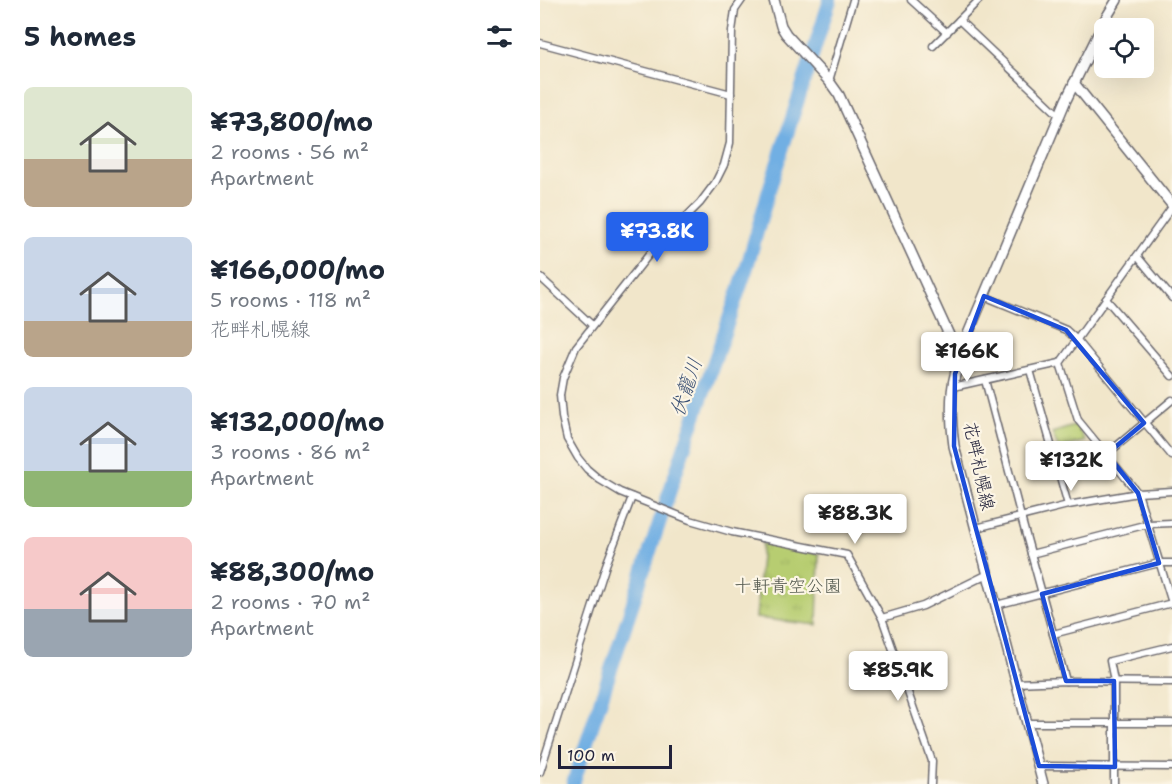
<!DOCTYPE html>
<html lang="en">
<head>
<meta charset="utf-8">
<style>
	:root { --surface:#fff; --page:#f2f2f3; --text:#1f2937; --muted:#747a83; --accent:#2563eb }
	body { margin:0; font-family:"Shantell Sans","Klee One",sans-serif; background:var(--page); color:var(--text); height:100vh; display:flex; flex-direction:column; font-size:22px; white-space:nowrap }
	* { box-sizing:border-box; margin:0 }
	p { font-size:20px; color:var(--muted) }
	.icon { flex:none; width:33px; height:33px; fill:none; stroke:currentColor; stroke-width:2; stroke-linecap:round; stroke-linejoin:round }
	.map { position:relative; flex:1; overflow:hidden }
	.sheet { display:flex; flex-direction:column; background:var(--surface); width:540px }
	.sheet>* { flex:none }
	.tools { position:absolute; left:554px; top:18px; display:grid; gap:12px }
	.tools a { display:grid; place-items:center; width:60px; height:60px; border-radius:9px; background:var(--surface); box-shadow:0 6px 24px #0002; font-size:30px }
	.scale { position:absolute; left:18px; bottom:15px; width:114px; box-sizing:border-box; padding-left:6px; border:3px solid #22223b; border-top:0; font-size:16px; line-height:21px; white-space:nowrap; color:#22223b; -webkit-text-stroke:4px #fcf5e5; paint-order:stroke }
	.price { position:absolute; translate:-50% -51px; padding:0 14px; border-radius:6px; background:#fff; color:#222; font-size:20px; line-height:39px; filter:drop-shadow(0 2px 3px #0008) }
	.price::after { content:''; position:absolute; left:50%; top:36px; width:18px; height:14px; margin-left:-9px; background:inherit; clip-path:polygon(0 0,100% 0,50% 100%) }
	.price.selected { background:var(--accent); color:#fff }
	ul { padding:0; list-style:none }
	li { display:flex; align-items:center; gap:18px; height:150px; padding:0 24px }
	li span { display:grid; place-items:center; flex:none; width:168px; height:120px; border-radius:9px; color:#555 }
	li>.icon { margin-inline-start:auto }
	span .icon { width:72px; height:72px; fill:#fffc; stroke-width:1 }
	li b { font-size:26px }
	h2 { display:flex; justify-content:space-between; align-items:center; height:72px; padding:0 24px; font-size:26px }
	main { display:flex; flex:1; min-height:0 }
	.map>svg:first-child { display:block }
	.park { fill:url(#park-tufts); stroke:#6c7856; stroke-width:1.5 }
	.lines { fill:none; stroke-linecap:round; stroke-linejoin:round }
	.river { stroke:#71afe3; stroke-width:14 }
	.street-casing { stroke:#6a676d; stroke-width:9 }
	.secondary-casing { stroke:#6a676d; stroke-width:12 }
	.street { stroke:#fff; stroke-width:6 }
	.secondary { stroke:#fff; stroke-width:9 }
	.marked { fill:none; stroke:#1d4ed8; stroke-width:4.5; stroke-linejoin:round }
	.labels { text-anchor:middle; dominant-baseline:central; stroke-width:4.5; stroke-linejoin:round; paint-order:stroke }
	.street-label { font-size:18px; fill:#22223b; stroke:#fcf5e5 }
	.park-label { font-size:18px; fill:#4f554b; stroke:#fcf5e5 }
	.water-label { font-size:20px; font-style:italic; fill:#3e5376; stroke:#fcf5e5 }
</style>
</head>
<body>
<main>
<section class="sheet">
<h2>5 homes<svg class="icon" aria-label="filters" viewBox="0 0 24 24"><path d="M4 7h16M4 17h16"/><circle cx="9" cy="7" r="2"/><circle cx="15" cy="17" r="2"/></svg></h2>
<ul>
<li><span style="background:linear-gradient(#dfe7d0 60%,#b9a48a 0)"><svg class="icon" aria-label="home" viewBox="0 0 24 24"><path d="M3 11l9-7 9 7M6 9v11h12V9"/></svg></span><div><b>¥73,800/mo</b><p>2 rooms · 56 m²</p><p>Apartment</p></div></li>
<li><span style="background:linear-gradient(#c9d6e8 70%,#b9a48a 0)"><svg class="icon" aria-label="home" viewBox="0 0 24 24"><path d="M3 11l9-7 9 7M6 9v11h12V9"/></svg></span><div><b>¥166,000/mo</b><p>5 rooms · 118 m²</p><p>花畔札幌線</p></div></li>
<li><span style="background:linear-gradient(#c9d6e8 70%,#8fb573 0)"><svg class="icon" aria-label="home" viewBox="0 0 24 24"><path d="M3 11l9-7 9 7M6 9v11h12V9"/></svg></span><div><b>¥132,000/mo</b><p>3 rooms · 86 m²</p><p>Apartment</p></div></li>
<li><span style="background:linear-gradient(#f6c9c9 60%,#9aa5b1 0)"><svg class="icon" aria-label="home" viewBox="0 0 24 24"><path d="M3 11l9-7 9 7M6 9v11h12V9"/></svg></span><div><b>¥88,300/mo</b><p>2 rooms · 70 m²</p><p>Apartment</p></div></li>
</ul>
</section>
<div class="map">
<svg width="632" height="784" viewBox="0 0 632 784">
	<defs>
		<pattern id="park-tufts" width="24" height="20" patternUnits="userSpaceOnUse" patternTransform="scale(1.5)"><rect width="24" height="20" fill="#b7cd71"/><path d="M3 7l-1-3M5 7V3M7 7l1-3M15 17l-1-3M17 17v-4M19 17l1-3" fill="none" stroke="#9db063"/></pattern>
	</defs>
	<rect width="100%" height="100%" fill="#fcf5e5"/>
	<filter id="ink" filterUnits="userSpaceOnUse"><feTurbulence type="fractalNoise" baseFrequency=".0167" numOctaves="2"/><feDisplacementMap in="SourceGraphic" scale="12" xChannelSelector="R" yChannelSelector="G"/><feConvolveMatrix kernelMatrix="1 2 1 2 8 2 1 2 1" color-interpolation-filters="sRGB"/></filter>
	<filter id="wash" filterUnits="userSpaceOnUse"><feTurbulence type="fractalNoise" baseFrequency=".008" numOctaves="4" result="noise"/><feDisplacementMap in="SourceGraphic" scale="24" xChannelSelector="R" yChannelSelector="G"/><feGaussianBlur stdDeviation="1.35" result="paint"/><feColorMatrix in="noise" values="0 0 0 0 0 0 0 0 0 0 0 0 0 0 0 0 0 1.4 0 .05"/><feComposite in="paint" operator="in"/></filter>
	<g filter="url(#wash)">
		<rect width="100%" height="100%" fill="#f1e6ca"/>
		<!-- park -->
		<g class="park">
			<polygon points="537,425 545,441 519,449 512,433"/>
			<polygon points="222,543 279,554 277,625 216,618"/>
		</g>
		<g class="lines">
			<!-- river -->
			<polyline class="river" points="33,784 143,451 206,270 229,190 290,0"/>
		</g>
	</g>
	<g filter="url(#ink)">
		<g class="lines">
			<defs>
				<g id="street">
					<polyline points="202,0 195,10 192,31 190,143 184,165 175,183 160,203 111,252 36,347 23,378 20,395 22,417 27,439 38,458 47,469 60,480 80,492 150,520 192,532 307,555 342,618 383,606 448,574"/>
					<polyline points="371,0 407,33"/>
					<polyline points="419,20 520,116"/>
					<polyline points="0,43 191,94"/>
					<polyline points="393,46 439,0"/>
					<polyline points="289,81 313,0"/>
					<polyline points="597,256 632,298"/>
					<polyline points="0,277 52,325"/>
					<polyline points="444,296 526,330 537,340 632,456"/>
					<polyline points="566,299 632,376"/>
					<polyline points="520,363 538,420 598,493 632,603"/>
					<polyline points="490,370 528,505"/>
					<polyline points="445,380 481,517 526,681"/>
					<polyline points="413,387 520,363 632,207"/>
					<polyline points="567,454 632,400"/>
					<polyline points="436,528 528,505 598,493 632,491"/>
					<polyline points="491,554 608,524 632,523"/>
					<polyline points="456,605 619,563 632,563"/>
					<polyline points="342,618 392,761 391,784"/>
					<polyline points="513,634 632,603"/>
					<polyline points="476,683 526,681 632,682"/>
					<polyline points="487,723 632,723"/>
					<polyline points="499,766 632,767"/>
					<polyline points="0,772 66,565 92,497"/>
					<polyline points="574,784 574,681 570,661 632,646"/>
				</g>
				<g id="secondary">
					<polyline points="234,0 241,26 246,34 289,81 299,95 420,359"/>
					<polyline points="534,83 632,205"/>
					<path d="M 503,784 L 414,446 C 411,423 409,398 415,375 C 418,361 424,348 428,334 L 526,100 L 566,18 L 577,0"/>
				</g>
			</defs>
			<!-- street casing -->
			<use href="#street" class="street-casing"/>
			<!-- secondary casing -->
			<use href="#secondary" class="secondary-casing"/>
			<!-- street -->
			<use href="#street" class="street"/>
			<!-- secondary -->
			<use href="#secondary" class="secondary"/>
		</g>
	</g>
	<!-- marked area -->
	<path class="marked" d="M 444,296 L 526,330 L 604,423 L 567,454 L 598,493 L 619,563 L 502,594 L 526,681 L 574,681 L 575,767 L 499,766 L 414,446 L 415,374 Z"/>
	<g class="labels">
		<!-- street labels -->
		<g class="street-label">
			<text transform="translate(439 466) rotate(78)">花畔札幌線</text>
		</g>
		<!-- park labels -->
		<g class="park-label">
			<text x="248" y="586">十軒青空公園</text>
		</g>
		<!-- water labels -->
		<g class="water-label">
			<text transform="translate(146 387) rotate(-71)">伏籠川</text>
		</g>
	</g>
</svg>
<div class="tools">
<a><svg class="icon" aria-label="locate" viewBox="0 0 24 24"><circle cx="12" cy="12" r="6"/><path d="M12 2v4M12 18v4M2 12h4M18 12h4"/></svg></a>
</div>
<div class="scale">100 m</div>
<b class="price selected" style="left:117px;top:263px">¥73.8K</b>
<b class="price" style="left:427px;top:383px">¥166K</b>
<b class="price" style="left:531px;top:492px">¥132K</b>
<b class="price" style="left:315px;top:545px">¥88.3K</b>
<b class="price" style="left:358px;top:702px">¥85.9K</b>
</div>
</main>
</body>
</html>
